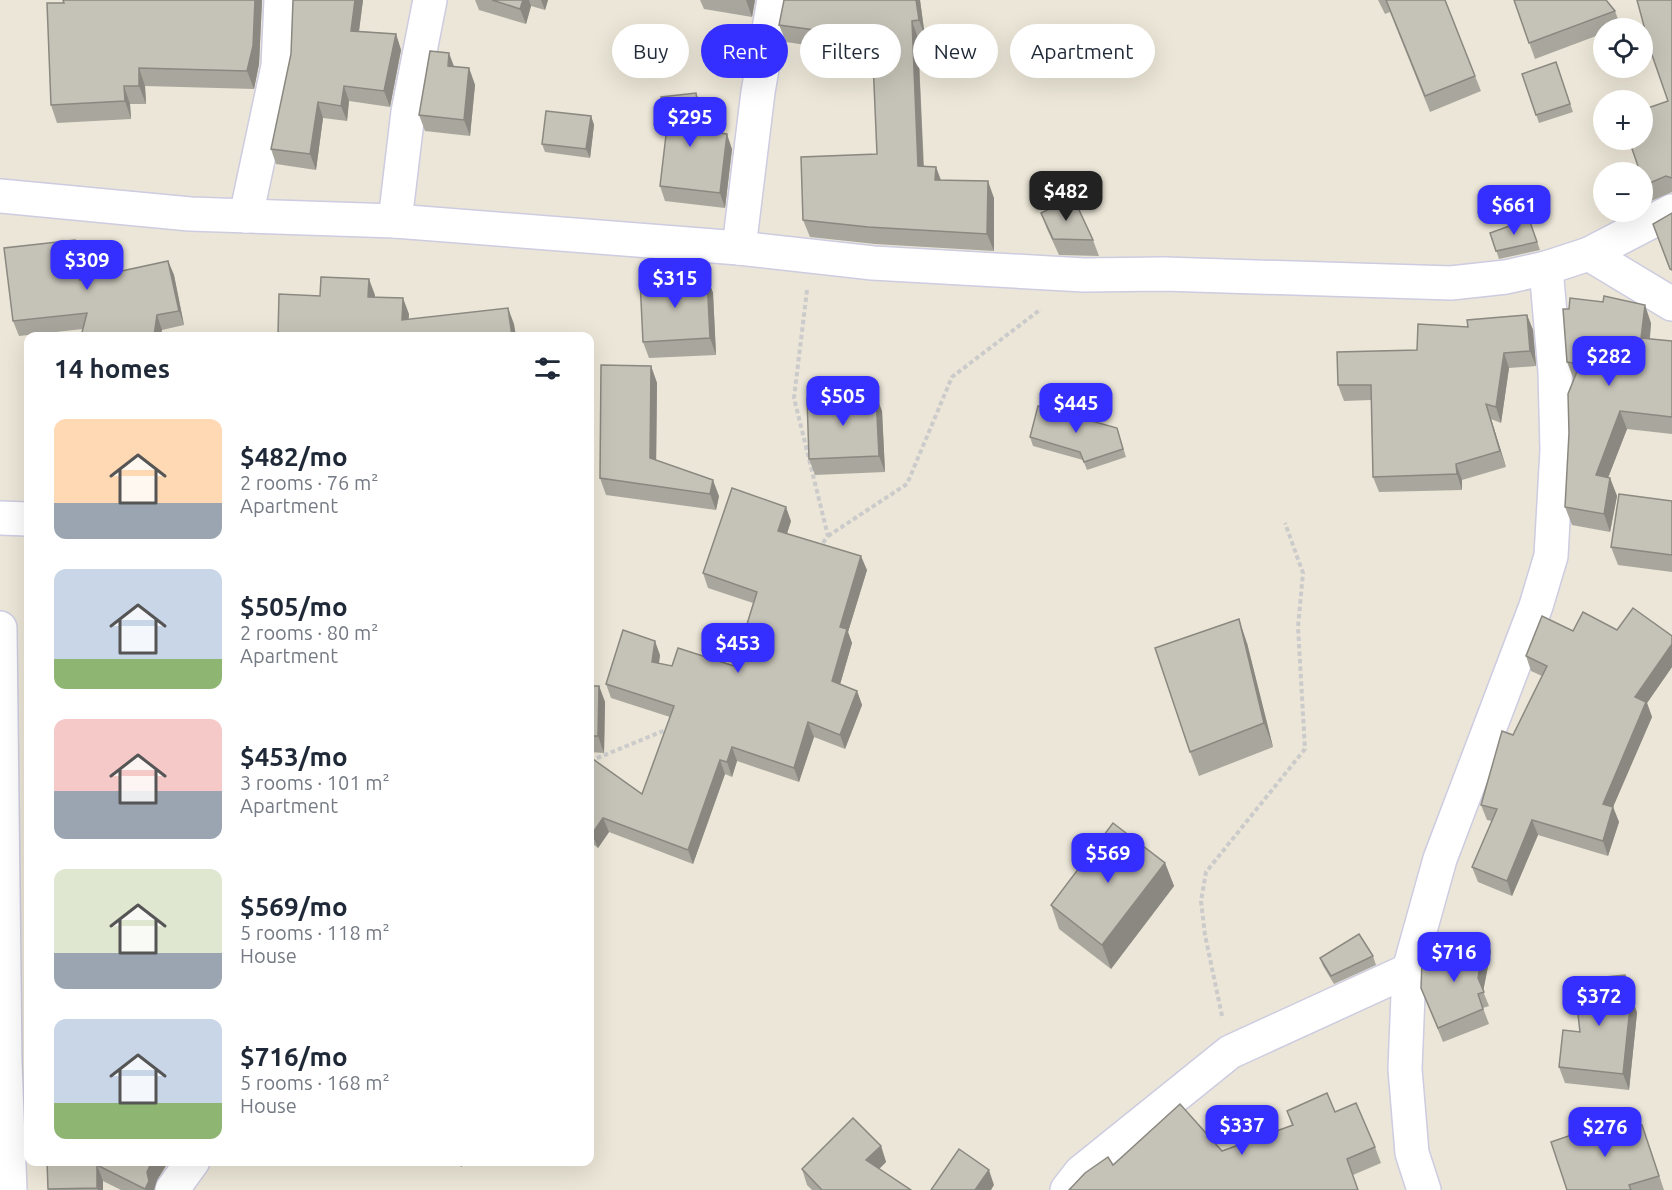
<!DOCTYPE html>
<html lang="en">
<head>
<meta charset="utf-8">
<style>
	:root { --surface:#fff; --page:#f2f2f3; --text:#1f2937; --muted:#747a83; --accent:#342fff }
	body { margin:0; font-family:Ubuntu,sans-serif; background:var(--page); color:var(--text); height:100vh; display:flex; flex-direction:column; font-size:22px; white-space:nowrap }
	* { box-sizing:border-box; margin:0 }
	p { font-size:20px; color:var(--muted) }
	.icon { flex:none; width:33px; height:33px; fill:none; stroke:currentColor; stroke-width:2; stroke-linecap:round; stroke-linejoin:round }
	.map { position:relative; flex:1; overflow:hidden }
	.details { position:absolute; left:24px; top:332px; width:570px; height:834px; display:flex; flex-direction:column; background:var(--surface); border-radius:12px; box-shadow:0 6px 24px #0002 }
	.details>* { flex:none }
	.hud { position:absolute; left:612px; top:24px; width:570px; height:54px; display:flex; gap:12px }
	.buttons { position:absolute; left:1593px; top:18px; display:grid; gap:12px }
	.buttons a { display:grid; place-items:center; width:60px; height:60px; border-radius:50%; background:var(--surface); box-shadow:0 6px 24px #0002; font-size:30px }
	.price { position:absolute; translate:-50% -51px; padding:0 14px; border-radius:12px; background:var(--accent); color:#fff; font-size:20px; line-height:39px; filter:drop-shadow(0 2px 3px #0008) }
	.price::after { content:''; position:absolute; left:50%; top:36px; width:18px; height:14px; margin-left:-9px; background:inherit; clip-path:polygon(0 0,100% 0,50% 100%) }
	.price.current { background:#222; color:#fff }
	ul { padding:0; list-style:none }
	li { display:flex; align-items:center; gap:18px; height:150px; padding:0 30px }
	li span { display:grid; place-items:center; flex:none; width:168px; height:120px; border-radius:12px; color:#555 }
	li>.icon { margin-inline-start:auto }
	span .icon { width:72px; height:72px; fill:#fffc; stroke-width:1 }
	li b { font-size:26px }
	h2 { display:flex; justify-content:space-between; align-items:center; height:72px; padding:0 30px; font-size:26px }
	.tag { padding:0 21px; border-radius:27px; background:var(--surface); box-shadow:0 6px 24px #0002; font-size:21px; line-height:54px }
	.tag.current { background:var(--accent); color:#fff }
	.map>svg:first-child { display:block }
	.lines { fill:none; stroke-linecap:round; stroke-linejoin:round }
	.minor-casing { stroke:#cdcce1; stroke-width:36 }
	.path { stroke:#cbcbcb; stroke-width:4; stroke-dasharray:4.5 3; stroke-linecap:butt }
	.minor { stroke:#fff; stroke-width:33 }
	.wall { fill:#a9a79d }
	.shaded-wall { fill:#8a8880 }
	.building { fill:#c5c2b7; stroke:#8a8880; stroke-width:1.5 }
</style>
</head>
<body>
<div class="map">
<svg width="1672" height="1190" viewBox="0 0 1672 1190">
	<rect width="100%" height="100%" fill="#ebe6d7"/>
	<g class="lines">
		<defs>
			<g id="minor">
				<polyline points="0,196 190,214 395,221 739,248 873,263 1084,275 1164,274 1451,283 1506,277 1546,268 1589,254 1672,211"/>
				<polyline points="246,216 278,66 281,0"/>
				<polyline points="395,221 408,112 430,0"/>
				<polyline points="739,248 758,92 774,0"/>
				<polyline points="1589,254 1672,304"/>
				<polyline points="0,518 28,519"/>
				<polyline points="0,628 5,1062 10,1190"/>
				<polyline points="172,1190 193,1161"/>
				<polyline points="1067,1190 1081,1172 1230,1052 1409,970"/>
				<polyline points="1424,1190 1412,1153 1405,1069 1409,970 1440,859 1536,606 1551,556 1557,450 1555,372 1546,268"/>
			</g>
		</defs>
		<!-- minor casing -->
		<use href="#minor" class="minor-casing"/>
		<!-- path -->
		<g class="path">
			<polyline points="807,290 794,398 828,536 819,548"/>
			<polyline points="828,536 907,484 952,377 1041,309"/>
			<polyline points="590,761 668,729"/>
			<polyline points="1222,1016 1205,935 1201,901 1206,872 1305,749 1298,627 1303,573 1285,523"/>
		</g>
		<!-- minor -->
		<use href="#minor" class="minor"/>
	</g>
	<!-- wall -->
	<g class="wall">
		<polygon points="63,0 262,0 259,64 254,89 145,86 146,104 130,104 131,119 57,123 51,105"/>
		<polygon points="293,0 363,0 359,31 396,34 401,50 390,107 349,101 347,121 323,118 316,170 276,164 271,149 291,54"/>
		<polygon points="475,0 548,0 545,10 531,6 526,24 479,10"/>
		<polygon points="700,0 755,0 752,17 704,9"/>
		<polygon points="784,0 920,0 925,37 918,38 924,166 936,167 941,180 994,198 994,251 875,244 810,237 803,220 877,154 873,55 786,42 779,25"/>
		<polygon points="1378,0 1445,0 1481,91 1430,112 1390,12 1385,14"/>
		<polygon points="1514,0 1615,11 1621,27 1617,28 1604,28 1604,33 1535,59"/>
		<polygon points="1672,0 1672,192 1651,201 1642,179 1668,101"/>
		<polygon points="1556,62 1573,112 1539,123 1522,74"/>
		<polygon points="454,67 469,68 475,85 470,136 425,131 419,115"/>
		<polygon points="696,93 702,108 704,132 732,149 725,208 665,201 660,186"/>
		<polygon points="591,116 594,125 590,158 545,152 542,144"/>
		<polygon points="1041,213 1093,240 1099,256 1059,255 1047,229"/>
		<polygon points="1529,219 1540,250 1499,259 1490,233"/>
		<polygon points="75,240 80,255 83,279 168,261 174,275 184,325 162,330 83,329 19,336 13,321"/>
		<polygon points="707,277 713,293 716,355 649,358 643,342"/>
		<polygon points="1527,315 1533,330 1536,366 1509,368 1501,423 1491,419 1506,467 1462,480 1462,490 1379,492 1373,477 1371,400 1344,401 1338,385 1417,350"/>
		<polygon points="1651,323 1650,339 1672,341 1672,434 1627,429 1608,478 1610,478 1617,496 1610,532 1572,525 1565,507 1574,380 1567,362"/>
		<polygon points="651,366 657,383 656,460 719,496 716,510 606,495 600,478"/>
		<polygon points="882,411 885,472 815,475 809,459"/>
		<polygon points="1117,428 1126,457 1087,470 1083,460 1033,446 1030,437"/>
		<polygon points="1672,501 1672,572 1618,565 1611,547"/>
		<polygon points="791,521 787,534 867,570 848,632 852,643 840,684 857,691 862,705 845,749 814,737 799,782 737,761 732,777 725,774 693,864 609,832 598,848 590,842 590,757 642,794 670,717 611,698 606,684 660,655 659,663 672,666 734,666 753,603 708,588 703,573"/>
		<polygon points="1617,630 1672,636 1672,667 1647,703 1652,717 1613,807 1619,822 1608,856 1538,835 1512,896 1478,882 1472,867 1492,821 1487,820 1481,805 1513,735 1542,676 1531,671 1526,656 1573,631"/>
		<polygon points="1247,643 1273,747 1199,776 1190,752"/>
		<polygon points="590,686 599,686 605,702 604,753 590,752"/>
		<polygon points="1165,863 1174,886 1111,969 1059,929 1051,905"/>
		<polygon points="1485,937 1491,951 1483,991 1489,1006 1483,1008 1489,1024 1443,1042 1421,988"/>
		<polygon points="1373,956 1376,965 1334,984 1323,966 1320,958"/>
		<polygon points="1625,975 1637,1013 1629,1090 1565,1083 1559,1067 1580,1032"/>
		<polygon points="1287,1111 1335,1112 1375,1147 1381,1163 1353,1175 1222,1151 1292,1126"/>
		<polygon points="1618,1119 1622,1131 1648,1142 1664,1190 1567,1190"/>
		<polygon points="881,1146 886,1162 879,1169 911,1190 812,1190 807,1185 802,1169"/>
		<polygon points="47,1161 169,1161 157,1180 154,1190 121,1190 103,1181 103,1190 48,1190"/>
	</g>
	<!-- shaded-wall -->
	<g class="shaded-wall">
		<polygon points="255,0 262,0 262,1 259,64 254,89 247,71"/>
		<polygon points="355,0 363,0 357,46 351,31"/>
		<polygon points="523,0 529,0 531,6 526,24 520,9"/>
		<polygon points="541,0 548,0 545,10"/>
		<polygon points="746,0 755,0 752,17"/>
		<polygon points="916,0 920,0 925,37 919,20"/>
		<polygon points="912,21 918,38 924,183 918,166"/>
		<polygon points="396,34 401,50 390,107 384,91"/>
		<polygon points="449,53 455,69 448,66"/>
		<polygon points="139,68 145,86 146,104 139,86"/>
		<polygon points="469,68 475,85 470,136 464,120"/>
		<polygon points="124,86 130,104 131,119 125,101"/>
		<polygon points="344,86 349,101 347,121 341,106"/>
		<polygon points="696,93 702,108 706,146 701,131"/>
		<polygon points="318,102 323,118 316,170 310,154"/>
		<polygon points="591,116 594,125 590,158 586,149"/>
		<polygon points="727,134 732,149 725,208 720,193"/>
		<polygon points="936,167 942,184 935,180"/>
		<polygon points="988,181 994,198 994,251 987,234"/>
		<polygon points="75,240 80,255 85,294 80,280"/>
		<polygon points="168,261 174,275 184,325 179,311"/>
		<polygon points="707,277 713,293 716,355 710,338"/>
		<polygon points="369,279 375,295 374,313 368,297"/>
		<polygon points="403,298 409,314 408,336 402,320"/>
		<polygon points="1645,305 1651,323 1648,356 1641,338"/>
		<polygon points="508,308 514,324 516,336 512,336"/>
		<polygon points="157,315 162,330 161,336 154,336"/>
		<polygon points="1527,315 1533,330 1536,366 1530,351"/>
		<polygon points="1504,353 1509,368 1501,423 1496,407"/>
		<polygon points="651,366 657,383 656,474 650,458"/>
		<polygon points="876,395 882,411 885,472 879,456"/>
		<polygon points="1486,404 1491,419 1506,467 1500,451"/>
		<polygon points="1620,411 1627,429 1602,493 1596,475"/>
		<polygon points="1456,464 1462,480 1462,490 1457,474"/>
		<polygon points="1610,478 1617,496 1610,532 1604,514"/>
		<polygon points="713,480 719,496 716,510 710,494"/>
		<polygon points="786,507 791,521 783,545 778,531"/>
		<polygon points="861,556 867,570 848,632 852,643 837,695 832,681 840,627"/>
		<polygon points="1239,619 1247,643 1273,747 1264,723"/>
		<polygon points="655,641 660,655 657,676 652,662"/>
		<polygon points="1672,644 1672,667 1647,703 1652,717 1613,807 1619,822 1608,856 1603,841 1603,804 1635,697"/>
		<polygon points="599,686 605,702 604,753 598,736"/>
		<polygon points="857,691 862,705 845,749 840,735"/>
		<polygon points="808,722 814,737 799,782 794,768"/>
		<polygon points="732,747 737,761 732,777 727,762"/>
		<polygon points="720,760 725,774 693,864 688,850"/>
		<polygon points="603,818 609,832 598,848 592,834"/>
		<polygon points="1532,820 1538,835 1512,896 1507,881"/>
		<polygon points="1165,863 1174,886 1111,969 1102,945"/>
		<polygon points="1485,937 1491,951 1483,992 1478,978"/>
		<polygon points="1625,975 1637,1013 1629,1090 1623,1074 1627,996"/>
		<polygon points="1618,1119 1624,1136 1616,1133"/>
		<polygon points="881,1146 886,1162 872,1176 866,1160"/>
		<polygon points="152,1161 169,1161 157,1180 154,1190 146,1190 147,1172"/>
		<polygon points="458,1161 469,1161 461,1167"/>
		<polygon points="97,1165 103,1181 103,1190 98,1190 97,1188"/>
		<polygon points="989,1170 994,1185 991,1190 975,1190"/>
	</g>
	<!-- building -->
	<g class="building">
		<polygon points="63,0 255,0 253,46 247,71 139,68 139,86 124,86 125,101 51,105 47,3 64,3"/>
		<polygon points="293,0 355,0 351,31 396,34 384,91 344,86 341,106 318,102 310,154 271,149 291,54"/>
		<polygon points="492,0 523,0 520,9"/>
		<polygon points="784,0 916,0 919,20 912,21 918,166 936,167 935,180 988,181 987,234 868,227 803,220 801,157 877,154 872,38 779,25"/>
		<polygon points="1386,0 1445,0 1475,76 1425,96"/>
		<polygon points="1514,0 1606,0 1615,11 1529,43"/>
		<polygon points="1637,0 1672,0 1672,178 1666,176 1645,185 1642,179 1642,172 1640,172 1629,140 1642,140 1642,110 1668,101 1651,52"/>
		<polygon points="430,51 449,53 448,66 469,68 464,120 419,115"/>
		<polygon points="1556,62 1570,104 1536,115 1522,74"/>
		<polygon points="696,93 701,131 727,134 720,193 660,186 666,135 661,97"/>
		<polygon points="546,111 591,116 586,149 542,144"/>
		<polygon points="1073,197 1093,240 1053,239 1041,213"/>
		<polygon points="1672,213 1672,270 1670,269 1653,224"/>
		<polygon points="1529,219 1537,242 1496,251 1490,233"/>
		<polygon points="75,240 80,280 168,261 179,311 157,315 154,336 81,336 87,313 13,321 4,248"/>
		<polygon points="321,277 369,279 368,297 403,298 402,320 508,308 512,336 315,336 278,335 279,294 320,296"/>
		<polygon points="707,277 710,338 643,342 640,280"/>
		<polygon points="1604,296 1645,305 1641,338 1672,341 1672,417 1620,411 1596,475 1610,478 1604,514 1565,507 1569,433 1568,394 1580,364 1567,362 1563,309 1569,309 1570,298 1603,302"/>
		<polygon points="1527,315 1530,351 1504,353 1496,407 1486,404 1500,451 1456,464 1457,474 1373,477 1371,385 1338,385 1337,352 1417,350 1418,324 1468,327 1467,320"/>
		<polygon points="601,365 651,366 650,458 713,480 710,494 600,478"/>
		<polygon points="876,395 879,456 809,459 807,398"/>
		<polygon points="1038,406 1117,428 1123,449 1084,462 1080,452 1030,437"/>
		<polygon points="732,488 786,507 778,531 861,556 840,627 847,629 832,681 857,691 840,735 808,722 794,768 732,747 727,762 720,760 688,850 603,818 592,834 590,832 590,757 642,794 674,706 606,684 623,630 655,641 652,662 672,666 678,648 734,666 757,592 703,573"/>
		<polygon points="1619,494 1672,501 1672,555 1611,547"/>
		<polygon points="1633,608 1672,636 1672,644 1635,697 1646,702 1603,804 1613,807 1603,841 1532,820 1507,881 1472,867 1497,809 1481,805 1502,731 1513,735 1547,666 1526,656 1542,616 1573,631 1583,612 1617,630"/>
		<polygon points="1239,619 1264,723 1190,752 1155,648"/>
		<polygon points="590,686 599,686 598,736 590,736"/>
		<polygon points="1113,823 1165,863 1102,945 1051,905"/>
		<polygon points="1359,934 1373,956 1331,976 1320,958"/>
		<polygon points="1485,937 1478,978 1484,992 1478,994 1483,1009 1438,1028 1421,988 1422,962"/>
		<polygon points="1625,975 1627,996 1631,997 1623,1074 1559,1067 1563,1030 1580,1032 1574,980"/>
		<polygon points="1327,1093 1335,1112 1356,1103 1375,1147 1347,1159 1358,1190 1069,1190 1085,1173 1108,1157 1113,1165 1180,1104 1222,1151 1293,1125 1287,1111"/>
		<polygon points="853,1118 881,1146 866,1160 911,1190 822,1190 802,1169"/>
		<polygon points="1618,1119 1616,1133 1642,1125 1659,1176 1629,1185 1631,1190 1567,1190 1551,1142"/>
		<polygon points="959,1149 989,1170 975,1190 931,1190"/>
		<polygon points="47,1161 152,1161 147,1172 149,1181 145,1189 97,1165 97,1188 48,1189"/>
	</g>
</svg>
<div class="buttons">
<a><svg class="icon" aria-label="locate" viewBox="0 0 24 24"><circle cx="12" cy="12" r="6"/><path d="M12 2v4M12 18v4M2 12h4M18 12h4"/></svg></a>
<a>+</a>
<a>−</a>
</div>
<b class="price" style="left:690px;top:148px">$295</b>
<b class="price current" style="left:1066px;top:222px">$482</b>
<b class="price" style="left:1514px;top:236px">$661</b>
<b class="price" style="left:87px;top:291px">$309</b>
<b class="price" style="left:675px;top:309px">$315</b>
<b class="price" style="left:1609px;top:387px">$282</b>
<b class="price" style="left:843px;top:427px">$505</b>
<b class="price" style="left:1076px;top:434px">$445</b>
<b class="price" style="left:738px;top:674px">$453</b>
<b class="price" style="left:1108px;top:884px">$569</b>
<b class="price" style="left:1454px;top:983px">$716</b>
<b class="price" style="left:1599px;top:1027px">$372</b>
<b class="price" style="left:1242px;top:1156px">$337</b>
<b class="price" style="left:1605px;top:1158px">$276</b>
<div class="hud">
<a class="tag">Buy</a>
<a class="tag current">Rent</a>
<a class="tag">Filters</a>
<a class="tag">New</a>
<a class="tag">Apartment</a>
</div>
<section class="details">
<h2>14 homes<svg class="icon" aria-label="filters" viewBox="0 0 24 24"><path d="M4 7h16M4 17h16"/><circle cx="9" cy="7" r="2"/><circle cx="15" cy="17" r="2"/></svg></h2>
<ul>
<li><span style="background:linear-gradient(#ffd9b3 70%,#9aa5b1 0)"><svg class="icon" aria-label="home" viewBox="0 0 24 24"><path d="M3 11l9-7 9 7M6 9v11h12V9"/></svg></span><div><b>$482/mo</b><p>2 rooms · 76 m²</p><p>Apartment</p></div></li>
<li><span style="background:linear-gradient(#c9d6e8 75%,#8fb573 0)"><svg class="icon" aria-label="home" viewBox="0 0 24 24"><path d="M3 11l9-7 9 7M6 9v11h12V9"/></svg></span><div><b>$505/mo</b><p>2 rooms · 80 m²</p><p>Apartment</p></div></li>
<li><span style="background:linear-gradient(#f6c9c9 60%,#9aa5b1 0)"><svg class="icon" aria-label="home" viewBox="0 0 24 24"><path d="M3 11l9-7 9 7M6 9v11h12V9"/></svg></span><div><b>$453/mo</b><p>3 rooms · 101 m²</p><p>Apartment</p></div></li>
<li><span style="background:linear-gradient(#dfe7d0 70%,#9aa5b1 0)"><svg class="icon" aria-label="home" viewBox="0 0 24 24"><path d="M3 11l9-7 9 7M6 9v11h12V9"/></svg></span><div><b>$569/mo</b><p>5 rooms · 118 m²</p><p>House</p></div></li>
<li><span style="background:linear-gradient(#c9d6e8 70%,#8fb573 0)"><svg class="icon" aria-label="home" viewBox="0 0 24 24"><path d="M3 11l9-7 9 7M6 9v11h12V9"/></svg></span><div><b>$716/mo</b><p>5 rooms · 168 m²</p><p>House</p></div></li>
</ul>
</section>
</div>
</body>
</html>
